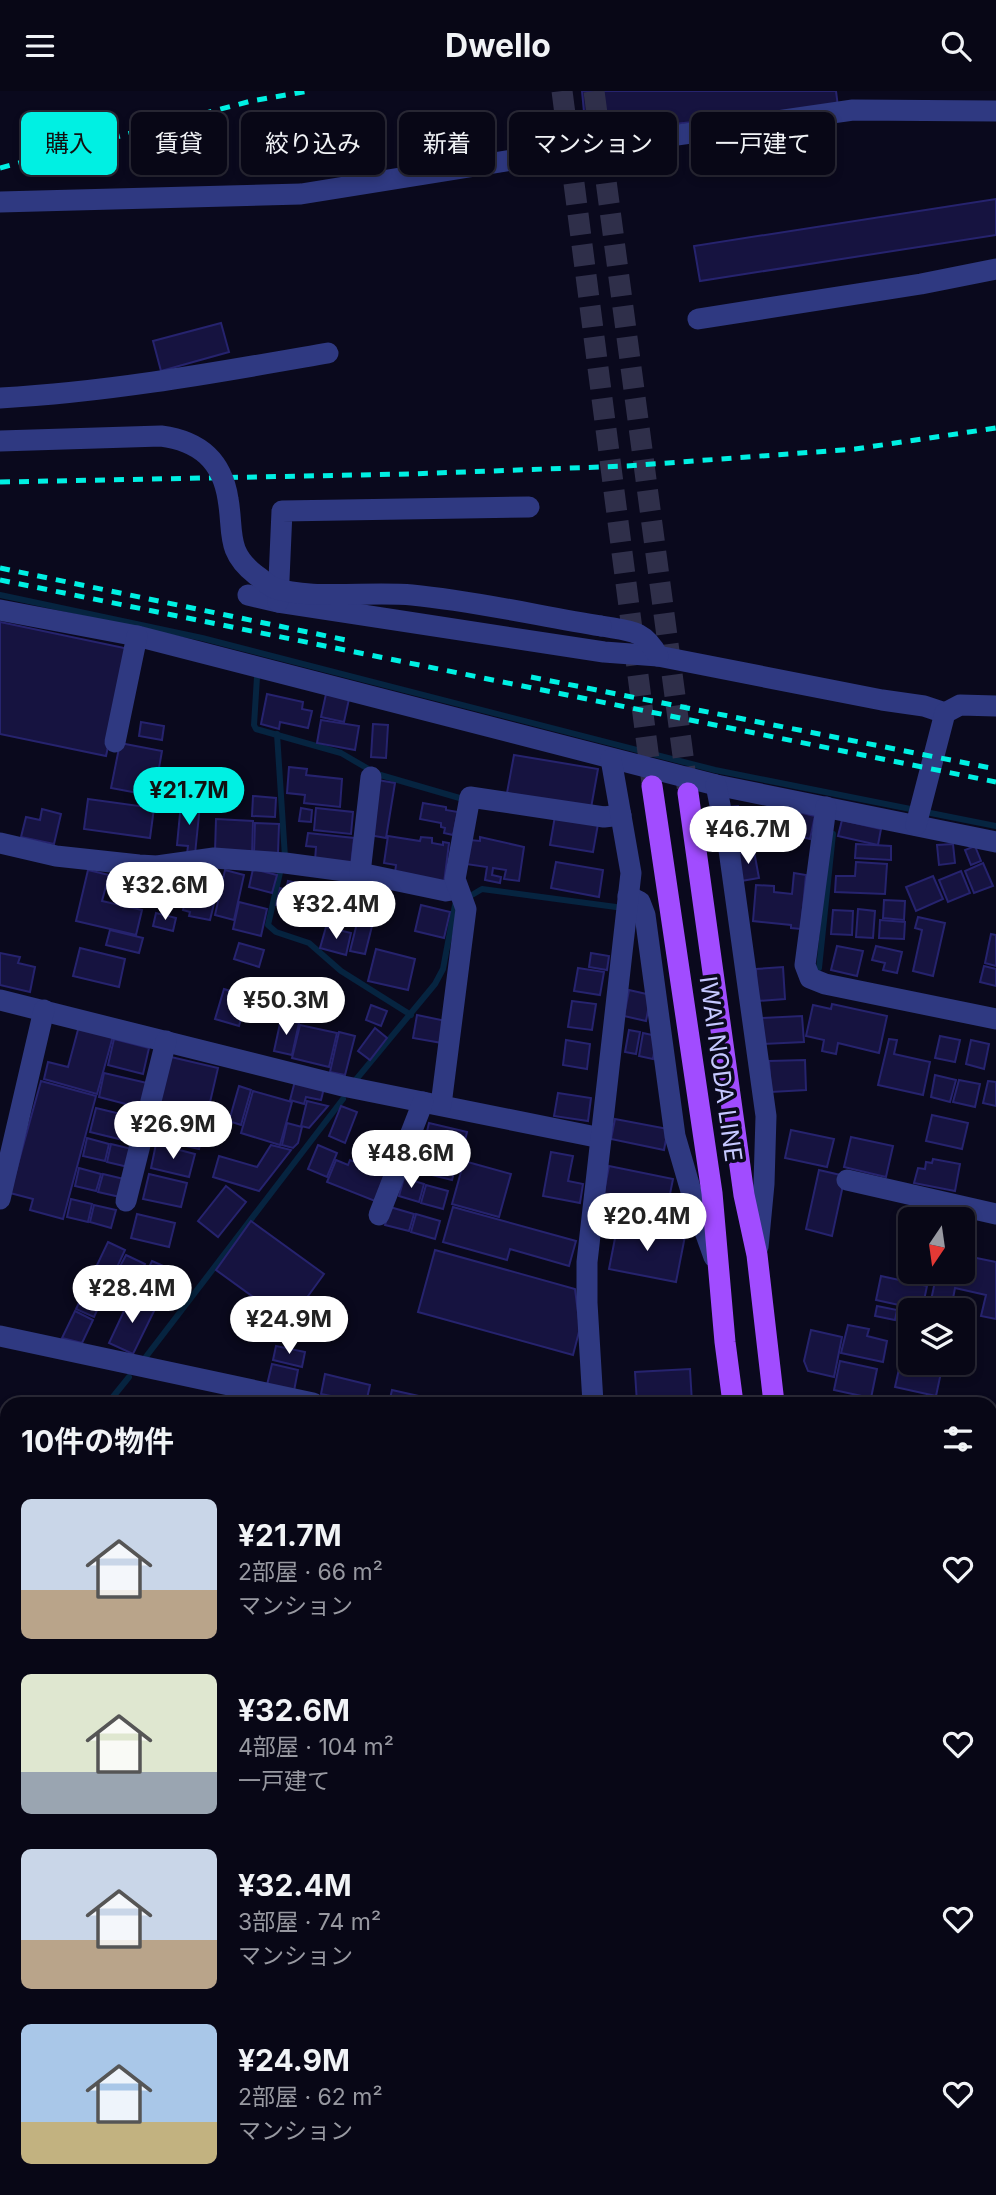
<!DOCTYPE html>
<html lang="ja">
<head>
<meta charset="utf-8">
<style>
	:root { --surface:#080716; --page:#161523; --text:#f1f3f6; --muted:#9899a1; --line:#292835; --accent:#00f0e3 }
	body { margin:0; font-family:Inter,"Noto Sans JP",sans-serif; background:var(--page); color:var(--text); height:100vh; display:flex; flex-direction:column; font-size:26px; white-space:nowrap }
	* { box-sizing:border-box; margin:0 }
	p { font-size:23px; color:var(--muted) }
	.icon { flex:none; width:38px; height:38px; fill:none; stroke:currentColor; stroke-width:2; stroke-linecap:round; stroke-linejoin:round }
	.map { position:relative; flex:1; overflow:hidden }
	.drawer { position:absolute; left:0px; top:1306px; width:998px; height:800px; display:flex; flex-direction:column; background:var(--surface); border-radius:21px 21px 0 0; box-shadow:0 4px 10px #0003,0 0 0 2px var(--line) }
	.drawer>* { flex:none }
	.hud { position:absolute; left:21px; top:21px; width:956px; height:63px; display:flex; gap:14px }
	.needle { width:46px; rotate:193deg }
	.fabs { position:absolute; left:898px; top:1116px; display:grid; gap:14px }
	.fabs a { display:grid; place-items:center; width:77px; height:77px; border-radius:10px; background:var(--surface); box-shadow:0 4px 10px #0003,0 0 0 2px var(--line); font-size:35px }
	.price { position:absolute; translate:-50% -60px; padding:0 16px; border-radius:24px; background:#fff; color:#222; font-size:23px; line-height:46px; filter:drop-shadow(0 2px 4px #0008) }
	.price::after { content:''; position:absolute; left:50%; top:42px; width:21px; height:16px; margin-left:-10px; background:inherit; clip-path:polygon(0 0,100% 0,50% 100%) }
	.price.current { background:var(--accent); color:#111 }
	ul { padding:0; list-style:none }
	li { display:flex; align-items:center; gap:21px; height:175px; padding:0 21px }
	li span { display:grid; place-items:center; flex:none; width:196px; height:140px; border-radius:10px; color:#555 }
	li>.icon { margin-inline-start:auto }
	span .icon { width:84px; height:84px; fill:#fffc; stroke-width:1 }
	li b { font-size:30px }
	h2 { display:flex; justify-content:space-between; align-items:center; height:84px; padding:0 21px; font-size:30px }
	.pill { padding:0 24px; border-radius:10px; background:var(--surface); box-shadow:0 4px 10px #0003,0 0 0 2px var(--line); font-size:24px; line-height:63px }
	.pill.current { background:var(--accent); color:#111 }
	header { display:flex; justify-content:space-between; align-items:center; height:91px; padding:0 21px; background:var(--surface); font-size:32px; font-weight:700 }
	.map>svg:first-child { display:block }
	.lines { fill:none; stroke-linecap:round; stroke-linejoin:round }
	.stream { stroke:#062440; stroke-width:6 }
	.building { fill:#161340; stroke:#26236e; stroke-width:2 }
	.major-tunnel { stroke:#2f2f4a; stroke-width:21; stroke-dasharray:21 10; stroke-linecap:butt }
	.minor { stroke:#2f3981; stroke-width:21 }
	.major { stroke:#a14cff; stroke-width:21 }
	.rail { stroke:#00f0e3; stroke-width:5; stroke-dasharray:10 9; stroke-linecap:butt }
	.minor-bridge { stroke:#2f3981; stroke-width:21 }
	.labels { text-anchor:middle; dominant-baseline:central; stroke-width:7; stroke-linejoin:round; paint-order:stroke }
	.street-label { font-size:24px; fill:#c5c8ff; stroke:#0a091d }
</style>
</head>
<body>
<header><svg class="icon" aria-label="menu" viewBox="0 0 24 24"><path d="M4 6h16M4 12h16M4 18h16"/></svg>Dwello<svg class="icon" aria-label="search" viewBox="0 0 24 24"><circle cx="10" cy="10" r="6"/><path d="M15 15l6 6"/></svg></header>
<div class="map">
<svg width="996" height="2104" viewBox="0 0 996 2104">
	<rect width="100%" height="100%" fill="#0a091d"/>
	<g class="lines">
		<!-- stream -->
		<g class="stream">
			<polyline points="0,504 202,547 715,679 996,735"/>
			<polyline points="257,586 254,634 256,638 341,662 377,683 463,708 462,712"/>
			<polyline points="277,643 285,766"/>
			<polyline points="281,777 268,834 276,841 309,852 341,880 411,924"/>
			<polyline points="819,877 833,743"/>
			<polyline points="354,991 435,893 443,878 455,814 482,798 616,816"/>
			<polyline points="145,1267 343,1008"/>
			<polyline points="108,1312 129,1286"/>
			<polyline points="0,1454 7,1445"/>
			<polyline points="990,1650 996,1646"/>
			<polyline points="0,2007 7,2009"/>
			<polyline points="114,2104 116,2098"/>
		</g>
	</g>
	<!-- building -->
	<g class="building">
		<polygon points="582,0 836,0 838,16 586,42"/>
		<polygon points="996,108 996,144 700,190 694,155"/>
		<polygon points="221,232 229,261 161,280 153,250"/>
		<polygon points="0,531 129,558 106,665 0,643"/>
		<polygon points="267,603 303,611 302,618 312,620 308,637 280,631 279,638 261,633"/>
		<polygon points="326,603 349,608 344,631 321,626"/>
		<polygon points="321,629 359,635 355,659 317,652"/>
		<polygon points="141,631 164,635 162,649 139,645"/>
		<polygon points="373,633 388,634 386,667 371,666"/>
		<polygon points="120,652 162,660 154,705 111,697"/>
		<polygon points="514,664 598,678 591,717 507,702"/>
		<polygon points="289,676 307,678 306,684 342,688 340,716 304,712 305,704 287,702"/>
		<polygon points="378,689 395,692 386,747 369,744"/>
		<polygon points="253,705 276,707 275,726 252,725"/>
		<polygon points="88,708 154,717 150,747 84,738"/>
		<polygon points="181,712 200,714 195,763 187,763 188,755 177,754"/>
		<polygon points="423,712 446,716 446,719 458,721 453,744 444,742 445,737 441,736 441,732 420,728"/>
		<polygon points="738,715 742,737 733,739 729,716"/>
		<polygon points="776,716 815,725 810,748 781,741 780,745 755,740 759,721 774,725"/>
		<polygon points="301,717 312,719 311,731 299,730"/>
		<polygon points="316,717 353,721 351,743 314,739"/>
		<polygon points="42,718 61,723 54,753 21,746 26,726 40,729"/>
		<polygon points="555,725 598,733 593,761 550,754"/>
		<polygon points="216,728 253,730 252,763 215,761"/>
		<polygon points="842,729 881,738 878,754 838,745"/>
		<polygon points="255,732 279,733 278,763 254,762"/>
		<polygon points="308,742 354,747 351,774 315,770 316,756 306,755"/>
		<polygon points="388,745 420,750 421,746 432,747 432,752 443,754 443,751 449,752 444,792 395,782 396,774 384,772"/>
		<polygon points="480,746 524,756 519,790 504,788 506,779 493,777 492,784 501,786 500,792 485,789 487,776 466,773 470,749 480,750"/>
		<polygon points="856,753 891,755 891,769 855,767"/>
		<polygon points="953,753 955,772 939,774 937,754"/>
		<polygon points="975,755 981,770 971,774 965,759"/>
		<polygon points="754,760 759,787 741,790 737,763"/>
		<polygon points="556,771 603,779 599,806 551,797"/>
		<polygon points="856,771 887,773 885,803 835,801 836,785 855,785"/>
		<polygon points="983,772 993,795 974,802 965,780"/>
		<polygon points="253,778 277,784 272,802 249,796"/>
		<polygon points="88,779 109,784 102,810 142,819 136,844 76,830"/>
		<polygon points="225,779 244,784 234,829 215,824"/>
		<polygon points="961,780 970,802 948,811 939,789"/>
		<polygon points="794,782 806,784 801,838 791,837 791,834 753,830 756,794 774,795 774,801 792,803"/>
		<polygon points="933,785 943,808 916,820 906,796"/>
		<polygon points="191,786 219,792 210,829 189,825 190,821 183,819"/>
		<polygon points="288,790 321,797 314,823 276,814 280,797 286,799"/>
		<polygon points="333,805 360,811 355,832 328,826"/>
		<polygon points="884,809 905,810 904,829 883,827"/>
		<polygon points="239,811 267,818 261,845 233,838"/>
		<polygon points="421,814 450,821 444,847 415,840"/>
		<polygon points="858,818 875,820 873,847 856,846"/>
		<polygon points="833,819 853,820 852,844 831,843"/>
		<polygon points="360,820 375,823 365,863 350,860"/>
		<polygon points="156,822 176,827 173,840 153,835"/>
		<polygon points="918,826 945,832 933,885 913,880 922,839 915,837"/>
		<polygon points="880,829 905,831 904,848 879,847"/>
		<polygon points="326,836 351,842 346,864 320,857"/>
		<polygon points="110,839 143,847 139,862 106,854"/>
		<polygon points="991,843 996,844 996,875 985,872"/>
		<polygon points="239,852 264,859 259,876 234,868"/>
		<polygon points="837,855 863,860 857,885 831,879"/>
		<polygon points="876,855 902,861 897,882 883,879 885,872 872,869"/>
		<polygon points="80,857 125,868 119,896 73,885"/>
		<polygon points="376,858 415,868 408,899 368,890"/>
		<polygon points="0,862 20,866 18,872 35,876 30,901 0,894"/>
		<polygon points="591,862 609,865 607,879 589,876"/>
		<polygon points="984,875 996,878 996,895 980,891"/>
		<polygon points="783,876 785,908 757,910 756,878"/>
		<polygon points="578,877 604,881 600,904 574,900"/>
		<polygon points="224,898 247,905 239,935 215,928"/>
		<polygon points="629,899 651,904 646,930 624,925"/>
		<polygon points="572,910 596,913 592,939 568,936"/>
		<polygon points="832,913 887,925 879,962 838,952 836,963 822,960 824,949 806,945 813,914 831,918"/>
		<polygon points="371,914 387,920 381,935 366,929"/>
		<polygon points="417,924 446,930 442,952 413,947"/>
		<polygon points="802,925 804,951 763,953 762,927"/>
		<polygon points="281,928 299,932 292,964 274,960"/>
		<polygon points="300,934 337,942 329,976 292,967"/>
		<polygon points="79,935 113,945 97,1003 44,988 48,971 68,976"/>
		<polygon points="375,937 387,947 370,969 358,960"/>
		<polygon points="629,939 640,941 636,963 625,961"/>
		<polygon points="339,941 355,945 345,984 330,981"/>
		<polygon points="643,942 657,945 653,968 639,965"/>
		<polygon points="940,945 960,949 955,971 935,967"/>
		<polygon points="114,948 149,957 143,983 108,974"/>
		<polygon points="889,948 897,949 894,963 930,971 923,1004 878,994"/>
		<polygon points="566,949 590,953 587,978 563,974"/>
		<polygon points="971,949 989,953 984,978 966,973"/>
		<polygon points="171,966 218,977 204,1037 156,1026"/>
		<polygon points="805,969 806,999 771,1001 769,970"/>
		<polygon points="104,982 147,992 141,1017 99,1006"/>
		<polygon points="935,984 956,989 950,1011 931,1006"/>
		<polygon points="959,989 980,993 975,1016 953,1011"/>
		<polygon points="41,990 96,1005 63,1128 30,1119 33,1108 10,1102"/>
		<polygon points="295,990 324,997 321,1009 306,1006 304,1013 290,1009"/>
		<polygon points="988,990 996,991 996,1015 983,1012"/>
		<polygon points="239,995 251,999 241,1034 229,1030"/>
		<polygon points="253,1000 292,1011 280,1054 241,1042"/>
		<polygon points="558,1002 591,1007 588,1030 554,1025"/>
		<polygon points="307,1010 328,1015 309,1037 301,1035"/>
		<polygon points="341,1015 357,1021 345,1052 329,1045"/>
		<polygon points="96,1017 133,1026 127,1050 90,1041"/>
		<polygon points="932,1024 968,1032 962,1058 926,1050"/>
		<polygon points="615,1028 668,1038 664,1059 611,1048"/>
		<polygon points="287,1032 302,1036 298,1052 293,1057 282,1054"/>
		<polygon points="429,1032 467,1041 462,1062 424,1053"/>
		<polygon points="186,1037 203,1041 199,1058 182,1054"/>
		<polygon points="791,1039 834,1048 827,1076 785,1067"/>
		<polygon points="851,1046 893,1055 886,1086 844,1076"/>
		<polygon points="87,1047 109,1053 105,1070 83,1065"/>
		<polygon points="111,1053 132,1058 128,1076 107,1071"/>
		<polygon points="156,1053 195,1063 189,1086 151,1077"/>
		<polygon points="271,1054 291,1059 259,1100 213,1086 219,1065 257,1076"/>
		<polygon points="318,1054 337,1062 327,1086 308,1078"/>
		<polygon points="551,1061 573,1065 568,1090 583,1093 580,1112 543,1105"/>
		<polygon points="433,1064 457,1071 452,1089 428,1083"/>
		<polygon points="933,1068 960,1073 955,1100 914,1092 918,1077 925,1078 926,1071 932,1072"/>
		<polygon points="336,1069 348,1074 350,1069 385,1083 375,1110 327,1091"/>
		<polygon points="464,1070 511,1083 499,1126 452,1113"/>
		<polygon points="609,1075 673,1088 670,1103 678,1105 674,1134 664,1132 665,1124 602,1111"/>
		<polygon points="79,1077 101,1083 96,1100 75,1095"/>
		<polygon points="819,1079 845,1085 832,1145 806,1138"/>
		<polygon points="103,1083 124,1088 120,1106 98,1101"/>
		<polygon points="149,1083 187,1092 181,1116 143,1108"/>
		<polygon points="404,1087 424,1093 419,1111 399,1105"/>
		<polygon points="426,1094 448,1100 443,1118 421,1112"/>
		<polygon points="226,1095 246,1111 218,1146 198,1130"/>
		<polygon points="71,1108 92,1113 88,1131 67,1126"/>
		<polygon points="94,1114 116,1119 111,1137 90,1131"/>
		<polygon points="390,1116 414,1123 409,1140 385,1134"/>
		<polygon points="453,1116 576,1150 569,1175 510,1158 507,1169 443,1151"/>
		<polygon points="137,1123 175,1132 169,1156 131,1147"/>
		<polygon points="416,1123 440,1130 435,1148 411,1141"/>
		<polygon points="251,1130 324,1183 303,1212 324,1227 310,1247 216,1179"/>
		<polygon points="618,1132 685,1145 676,1191 609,1178"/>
		<polygon points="108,1151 125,1159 94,1226 76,1218"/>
		<polygon points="435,1159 575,1198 580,1237 573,1264 418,1221"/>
		<polygon points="126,1164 145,1173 136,1192 116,1183"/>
		<polygon points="962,1164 996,1171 996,1228 981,1225 986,1204 955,1197 951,1218 930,1214 937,1181 962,1181"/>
		<polygon points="152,1170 179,1182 164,1214 137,1201"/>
		<polygon points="881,1185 927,1195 922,1219 876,1209"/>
		<polygon points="131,1205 156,1216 133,1263 109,1252"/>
		<polygon points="877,1215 897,1219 895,1229 875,1225"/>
		<polygon points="75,1220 93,1229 82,1252 62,1247"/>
		<polygon points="848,1234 869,1238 867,1245 887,1250 883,1271 841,1262"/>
		<polygon points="811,1239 842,1246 834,1286 808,1280 804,1270"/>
		<polygon points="276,1255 305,1261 302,1276 273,1269"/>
		<polygon points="903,1260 910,1262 910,1272 943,1272 936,1305 895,1296"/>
		<polygon points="840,1270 877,1278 871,1307 834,1299"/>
		<polygon points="272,1273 298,1279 294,1300 267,1294"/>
		<polygon points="690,1278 692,1312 637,1312 635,1281"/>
		<polygon points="325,1283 370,1294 366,1312 321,1303"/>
		<polygon points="392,1299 437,1309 437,1312 389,1312"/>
		<polygon points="996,1391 996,1422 990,1423 990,1392"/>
		<polygon points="993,1722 996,1722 996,1761 990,1760 990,1727"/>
		<polygon points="990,1847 996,1849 996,1938 990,1937"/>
		<polygon points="1,2014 7,2015 7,2034 5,2035 0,2034"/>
		<polygon points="6,2057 7,2057 7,2084 0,2082 0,2064 4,2065"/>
		<polygon points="128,2098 140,2098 166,2104 127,2104"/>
		<polygon points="192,2098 223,2098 222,2104 190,2104"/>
		<polygon points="301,2098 325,2098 327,2099 326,2104 300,2104"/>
		<polygon points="345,2098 411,2098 410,2104 344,2104"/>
		<polygon points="527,2098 704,2098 703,2104 525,2104"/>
		<polygon points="881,2098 918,2098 917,2104 879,2104"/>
		<polygon points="950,2098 983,2098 981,2104 948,2104"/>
	</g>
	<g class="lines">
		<!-- major-tunnel -->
		<g class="major-tunnel">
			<polyline points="562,0 652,692"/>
			<polyline points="594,0 688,702"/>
		</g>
		<!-- minor -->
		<g class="minor">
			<polyline points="0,111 301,103 587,57 853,19 996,20"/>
			<polyline points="698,228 921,193 996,178"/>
			<path d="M 0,307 C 111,301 219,281 328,262"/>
			<polyline points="248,504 278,511 604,561 658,565 882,609 924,615 945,622"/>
			<polyline points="278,511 282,420 529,416"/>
			<polyline points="0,519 137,545 716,694 996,751"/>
			<path d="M 601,535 C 629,540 644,538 658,565"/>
			<polyline points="115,651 137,545"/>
			<polyline points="716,694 729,759 766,1025 764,1093 758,1156"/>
			<polyline points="826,716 805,874 810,887 825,893 996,928"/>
			<polyline points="916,734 945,622 960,614 996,615"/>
			<polyline points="0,752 56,765 139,774 157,775 214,767 285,772 360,782 446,800 458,798"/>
			<polyline points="360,782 371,686"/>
			<polyline points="628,805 640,811 645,824 675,1045 693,1107 714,1166"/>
			<polyline points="0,909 343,995 601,1047"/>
			<polyline points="441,1014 466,818 455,788 470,706 604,726 621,724"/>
			<polyline points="847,1089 996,1123"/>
			<polyline points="0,1108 44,919"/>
			<polyline points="126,1110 166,950"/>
			<polyline points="379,1124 423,1011"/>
			<polyline points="0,1245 313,1312"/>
			<polyline points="593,1312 587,1212 587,1171 631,782 611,668"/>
			<polyline points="990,1441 996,1442"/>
			<polyline points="0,1535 7,1533"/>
			<polyline points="0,1561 7,1559"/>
			<polyline points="990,1673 996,1669"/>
			<polyline points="0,1754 7,1755"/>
			<polyline points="990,1799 996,1800"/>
			<polyline points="0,1820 7,1822"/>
			<polyline points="0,1894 7,1895"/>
			<polyline points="0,1956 5,1957"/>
			<polyline points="990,2040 996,2014"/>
			<polyline points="990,2074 996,2075"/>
			<polyline points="181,2104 182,2098"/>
			<polyline points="246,2104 247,2098"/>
			<polyline points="994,2104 996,2096"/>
		</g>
		<!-- major -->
		<g class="major">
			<polyline points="652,695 712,1102 725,1251 733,1312"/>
			<polyline points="688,702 744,1104 757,1164 774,1312"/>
			<polyline points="990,1333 996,1332"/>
			<polyline points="990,1355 996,1354"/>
			<polyline points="435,2104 436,2098"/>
			<polyline points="747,2104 748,2098"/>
			<polyline points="787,2104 788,2098"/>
		</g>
		<!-- rail -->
		<g class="rail">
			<polyline points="0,77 251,10 309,0"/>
			<polyline points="0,391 409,383 627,375 855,358 996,337"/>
			<polyline points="0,477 346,549"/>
			<polyline points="0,489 996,691"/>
			<polyline points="531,586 996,678"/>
		</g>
		<!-- minor-bridge -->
		<path class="minor-bridge" d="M 0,350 L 161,345 C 199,350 222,369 228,408 C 234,441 225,460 256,484 C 262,488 268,494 274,497 C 308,509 373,500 412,504 C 475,510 539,525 601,535"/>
	</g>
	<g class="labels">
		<!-- street labels -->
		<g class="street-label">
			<text transform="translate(721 978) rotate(82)">IWAI NODA LINE</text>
		</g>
	</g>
</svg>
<div class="fabs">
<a><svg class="needle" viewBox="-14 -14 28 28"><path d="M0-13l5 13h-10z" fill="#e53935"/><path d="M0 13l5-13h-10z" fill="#9899a1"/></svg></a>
<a><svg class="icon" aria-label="layers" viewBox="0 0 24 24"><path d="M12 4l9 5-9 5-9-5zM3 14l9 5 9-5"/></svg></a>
</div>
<b class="price current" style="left:189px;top:736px">¥21.7M</b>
<b class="price" style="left:748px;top:775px">¥46.7M</b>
<b class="price" style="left:165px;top:831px">¥32.6M</b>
<b class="price" style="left:336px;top:850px">¥32.4M</b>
<b class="price" style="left:286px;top:946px">¥50.3M</b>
<b class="price" style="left:173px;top:1070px">¥26.9M</b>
<b class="price" style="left:411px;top:1099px">¥48.6M</b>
<b class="price" style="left:647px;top:1162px">¥20.4M</b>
<b class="price" style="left:132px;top:1234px">¥28.4M</b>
<b class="price" style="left:289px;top:1265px">¥24.9M</b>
<div class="hud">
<a class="pill current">購入</a>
<a class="pill">賃貸</a>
<a class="pill">絞り込み</a>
<a class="pill">新着</a>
<a class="pill">マンション</a>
<a class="pill">一戸建て</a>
</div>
<section class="drawer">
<h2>10件の物件<svg class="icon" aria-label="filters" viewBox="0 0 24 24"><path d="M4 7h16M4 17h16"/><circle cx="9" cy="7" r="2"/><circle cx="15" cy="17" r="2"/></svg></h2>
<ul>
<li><span style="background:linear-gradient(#c9d6e8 65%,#b9a48a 0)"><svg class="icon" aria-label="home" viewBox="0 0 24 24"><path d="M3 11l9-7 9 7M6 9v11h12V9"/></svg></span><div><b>¥21.7M</b><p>2部屋 · 66 m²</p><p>マンション</p></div><svg class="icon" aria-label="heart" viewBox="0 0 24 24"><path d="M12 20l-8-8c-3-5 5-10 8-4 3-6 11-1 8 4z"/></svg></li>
<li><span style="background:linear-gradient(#dfe7d0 70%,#9aa5b1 0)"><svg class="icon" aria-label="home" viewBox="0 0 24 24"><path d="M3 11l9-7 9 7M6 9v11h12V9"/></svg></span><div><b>¥32.6M</b><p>4部屋 · 104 m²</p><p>一戸建て</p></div><svg class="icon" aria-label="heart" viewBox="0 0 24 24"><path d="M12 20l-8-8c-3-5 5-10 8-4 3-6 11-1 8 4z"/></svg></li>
<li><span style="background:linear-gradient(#c9d6e8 65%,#b9a48a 0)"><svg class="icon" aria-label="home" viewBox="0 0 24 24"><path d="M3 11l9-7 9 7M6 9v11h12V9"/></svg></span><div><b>¥32.4M</b><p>3部屋 · 74 m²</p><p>マンション</p></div><svg class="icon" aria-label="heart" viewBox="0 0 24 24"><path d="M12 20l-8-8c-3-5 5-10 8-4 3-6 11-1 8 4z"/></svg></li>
<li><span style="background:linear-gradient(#a9c7e8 70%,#c2b280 0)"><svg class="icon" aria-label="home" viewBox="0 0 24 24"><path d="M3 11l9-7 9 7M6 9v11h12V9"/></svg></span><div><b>¥24.9M</b><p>2部屋 · 62 m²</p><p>マンション</p></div><svg class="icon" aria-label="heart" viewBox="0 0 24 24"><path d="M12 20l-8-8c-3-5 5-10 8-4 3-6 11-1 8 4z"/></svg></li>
</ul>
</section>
</div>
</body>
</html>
